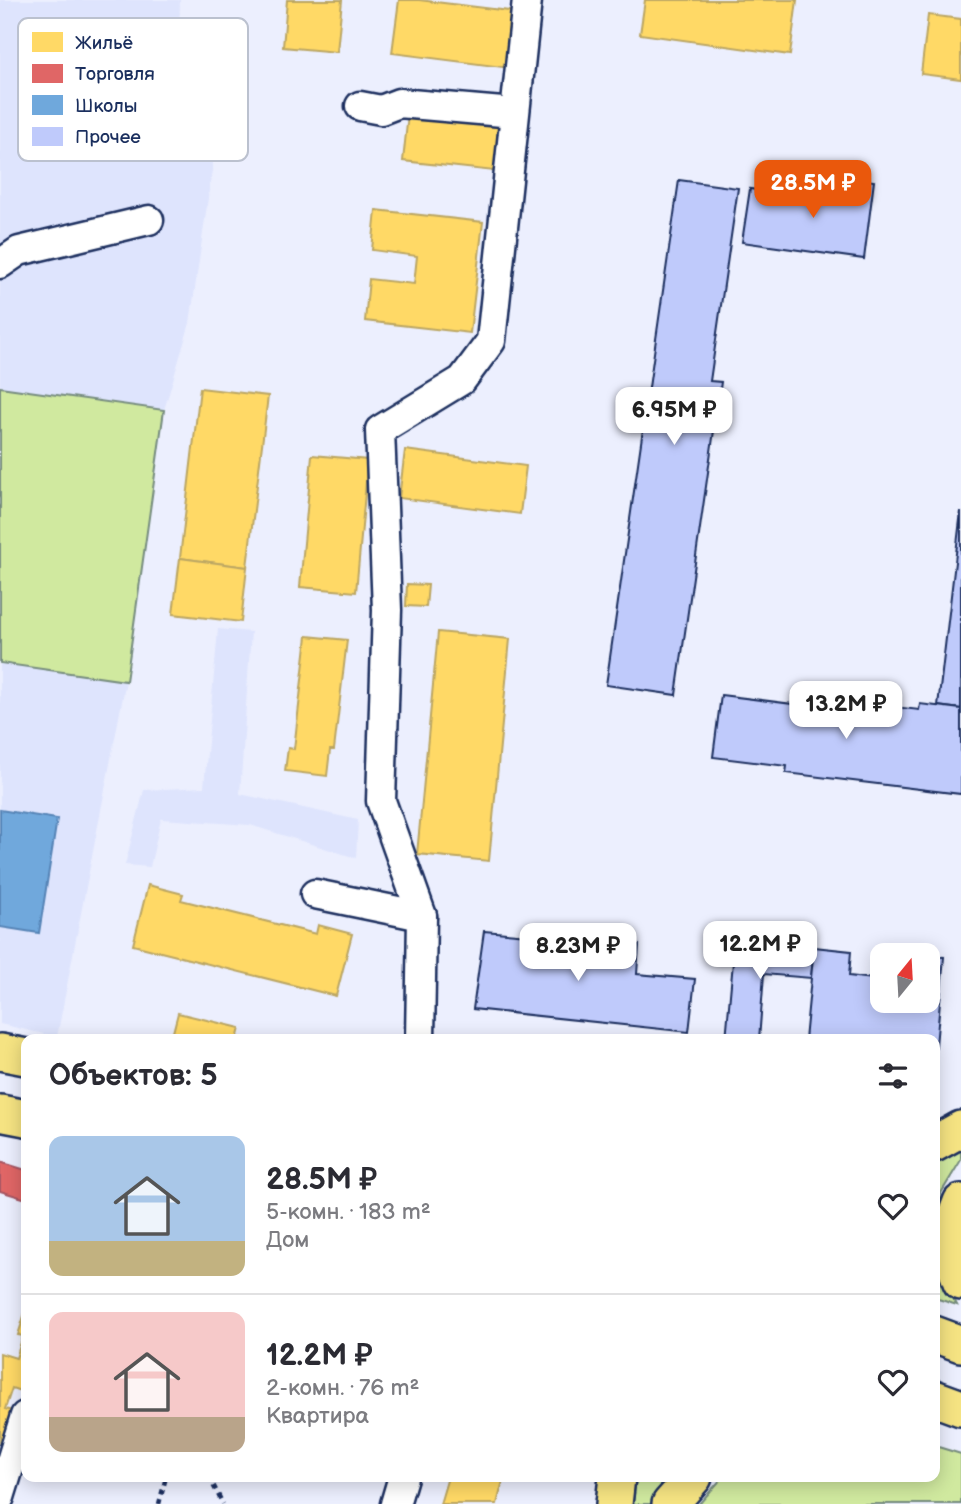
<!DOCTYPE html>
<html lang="ru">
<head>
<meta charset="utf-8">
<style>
	:root { --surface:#fff; --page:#f7f7f7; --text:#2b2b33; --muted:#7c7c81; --line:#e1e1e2; --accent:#ea580c }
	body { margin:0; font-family:"Balsamiq Sans",sans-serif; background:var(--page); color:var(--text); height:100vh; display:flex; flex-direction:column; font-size:26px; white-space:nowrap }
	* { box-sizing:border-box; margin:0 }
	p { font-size:23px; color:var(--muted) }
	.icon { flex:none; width:38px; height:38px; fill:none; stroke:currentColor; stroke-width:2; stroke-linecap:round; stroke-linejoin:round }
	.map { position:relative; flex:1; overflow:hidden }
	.details { position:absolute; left:21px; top:1034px; width:919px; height:448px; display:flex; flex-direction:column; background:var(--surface); border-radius:14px; box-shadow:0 4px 18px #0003 }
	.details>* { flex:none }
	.needle { width:46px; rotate:18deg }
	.buttons { position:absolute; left:870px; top:943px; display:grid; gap:14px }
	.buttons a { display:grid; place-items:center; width:70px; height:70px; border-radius:14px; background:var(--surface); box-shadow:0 4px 18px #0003; font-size:35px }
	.price { position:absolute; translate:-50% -60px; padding:0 16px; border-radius:14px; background:#fff; color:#222; font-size:23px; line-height:46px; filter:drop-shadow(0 2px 4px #0008) }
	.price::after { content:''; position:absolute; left:50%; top:42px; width:21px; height:16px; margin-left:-10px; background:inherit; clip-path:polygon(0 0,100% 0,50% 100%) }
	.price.current { background:var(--accent); color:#fff }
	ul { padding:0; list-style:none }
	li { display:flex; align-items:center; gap:21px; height:175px; padding:0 28px }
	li+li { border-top:2px solid var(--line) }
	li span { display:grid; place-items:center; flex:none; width:196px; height:140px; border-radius:14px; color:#555 }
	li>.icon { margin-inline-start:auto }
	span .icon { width:84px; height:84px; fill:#fffc; stroke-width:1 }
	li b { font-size:30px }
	h2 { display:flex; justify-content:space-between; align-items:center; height:84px; padding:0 28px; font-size:30px }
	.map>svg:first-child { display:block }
	.built { fill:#dee4fd }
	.green { fill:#d0e99f; stroke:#768c7e; stroke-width:2 }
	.homes { fill:#ffd966; stroke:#bba664; stroke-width:2 }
	.shops { fill:#e06666; stroke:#a55664; stroke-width:2 }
	.schools { fill:#6fa8dc; stroke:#5684b6; stroke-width:2 }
	.building { fill:#bfcafb; stroke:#1b2f5e; stroke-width:2 }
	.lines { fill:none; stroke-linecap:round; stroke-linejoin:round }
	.minor-casing { stroke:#1b2f5e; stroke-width:33 }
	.major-casing { stroke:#1b2f5e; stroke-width:40 }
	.path { stroke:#1b2f5e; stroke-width:4.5; stroke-dasharray:5 5; stroke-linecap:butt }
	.minor { stroke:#fff; stroke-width:28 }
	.major { stroke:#f5e382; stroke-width:35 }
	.key { fill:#fff; stroke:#bbc1cf; stroke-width:2 }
	.key-label { font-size:19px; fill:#1b2f5e }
</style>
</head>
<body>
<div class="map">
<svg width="961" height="1504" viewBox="0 0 961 1504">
	<rect width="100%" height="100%" fill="#eceffe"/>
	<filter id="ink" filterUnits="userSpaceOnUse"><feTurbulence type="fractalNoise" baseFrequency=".0143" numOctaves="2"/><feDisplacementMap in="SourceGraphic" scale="14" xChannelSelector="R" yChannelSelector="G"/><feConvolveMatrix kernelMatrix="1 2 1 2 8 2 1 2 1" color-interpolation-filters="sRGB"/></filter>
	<g filter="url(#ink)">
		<!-- built -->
		<g class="built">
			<polygon points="0,0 180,0 178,95 222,101 190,323 164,410 126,681 57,1037 0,1024"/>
			<polygon points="218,629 251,632 240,794 358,820 356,858 250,825 161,819 150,867 125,865 144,790 204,787"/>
		</g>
		<!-- green -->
		<g class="green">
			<polygon points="0,387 164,410 126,681 0,663"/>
			<polygon points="961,1149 961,1160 941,1193 935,1229 934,1164"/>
			<polygon points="934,1230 936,1265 957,1305 935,1298"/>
			<polygon points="935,1446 961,1454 961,1504 699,1504 723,1477 934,1477"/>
			<polygon points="636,1477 674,1477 652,1504 633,1504"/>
		</g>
		<!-- homes -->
		<g class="homes">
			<polygon points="287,0 342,0 337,52 283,47"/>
			<polygon points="399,0 419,0 517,12 510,68 392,53"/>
			<polygon points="645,0 797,0 790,55 640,34"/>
			<polygon points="928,15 961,19 961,79 921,74"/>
			<polygon points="408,114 499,124 494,171 403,161"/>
			<polygon points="376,210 483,222 470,333 365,321 369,279 414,284 417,256 372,250"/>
			<polygon points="200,388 268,396 247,567 180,558"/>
			<polygon points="405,450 526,466 520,514 399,498"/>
			<polygon points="312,455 368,460 356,592 300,587"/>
			<polygon points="180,558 247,567 241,622 173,614"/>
			<polygon points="407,584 428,585 426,607 406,606"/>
			<polygon points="438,632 510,639 489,861 417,854"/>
			<polygon points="307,636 347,640 334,750 330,750 327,776 285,771 288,748 294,749"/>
			<polygon points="148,885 183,894 181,900 316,934 318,925 352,934 336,996 133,945"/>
			<polygon points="178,1013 240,1028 237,1040 171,1040"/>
			<polygon points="26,1310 26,1393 12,1388 5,1409 12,1411 0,1447 0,1353 16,1358 23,1336 18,1335"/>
			<polygon points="448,1477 504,1477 497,1504 440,1504"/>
		</g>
		<!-- shops -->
		<polygon class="shops" points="0,1162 26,1170 26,1199 0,1191"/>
		<!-- schools -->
		<polygon class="schools" points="0,810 57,819 39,933 0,927"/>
		<!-- building -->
		<g class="building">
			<polygon points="835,176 874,181 864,259 742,242 750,189 832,201"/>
			<polygon points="679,180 738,188 710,381 721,382 676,695 606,685"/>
			<polygon points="961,511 961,709 938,706"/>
			<polygon points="721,695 793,704 793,695 919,710 920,704 961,709 961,794 786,773 787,766 713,757"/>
			<polygon points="484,931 639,945 637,974 695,979 689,1032 473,1009"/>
			<polygon points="735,940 814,947 811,978 764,974 759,1040 726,1039"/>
			<polygon points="814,947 851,951 849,976 882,980 882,1001 928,1001 928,956 944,957 935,1057 934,1040 805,1040"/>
		</g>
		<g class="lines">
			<defs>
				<g id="minor">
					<polyline points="360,106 381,110 399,103 514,113"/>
					<polyline points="0,264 19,251 149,220"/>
					<polyline points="315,894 422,916"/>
					<polyline points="420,1040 422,916 381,801 387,610 380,430 462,380 491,341 527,0"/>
					<polyline points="0,1497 25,1416"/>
					<polyline points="395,1504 403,1477"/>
				</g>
				<g id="major">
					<polyline points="0,1052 26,1057"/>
					<polyline points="0,1113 26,1118"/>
					<polyline points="934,1144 961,1129"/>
					<path d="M 961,1202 C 947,1238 947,1246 961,1282"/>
					<polyline points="934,1334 961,1344"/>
					<polyline points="934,1398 961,1408"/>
					<polyline points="614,1504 617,1477"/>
					<polyline points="670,1504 694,1477"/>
				</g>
			</defs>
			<!-- minor casing -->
			<use href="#minor" class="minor-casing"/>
			<!-- major casing -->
			<use href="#major" class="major-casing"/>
			<!-- path -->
			<g class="path">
				<polyline points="209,1477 223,1504"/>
				<polyline points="159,1504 166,1477"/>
			</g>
			<!-- minor -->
			<use href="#minor" class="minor"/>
			<!-- major -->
			<use href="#major" class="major"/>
		</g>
	</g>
	<!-- legend -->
	<rect x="18" y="18" width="230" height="143" rx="10" class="key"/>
	<rect x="32" y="32" width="31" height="20" fill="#ffd966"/>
	<rect x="32" y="64" width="31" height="19" fill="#e06666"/>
	<rect x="32" y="95" width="31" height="20" fill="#6fa8dc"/>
	<rect x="32" y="127" width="31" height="19" fill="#bfcafb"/>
	<g class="key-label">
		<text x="75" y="49">Жильё</text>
		<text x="75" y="80">Торговля</text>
		<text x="75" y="112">Школы</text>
		<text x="75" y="143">Прочее</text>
	</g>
</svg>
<div class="buttons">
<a><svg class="needle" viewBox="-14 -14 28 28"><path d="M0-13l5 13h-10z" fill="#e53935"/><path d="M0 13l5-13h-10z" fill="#7c7c81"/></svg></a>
</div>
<b class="price current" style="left:813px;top:220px">28.5M ₽</b>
<b class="price" style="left:674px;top:447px">6.95M ₽</b>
<b class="price" style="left:846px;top:741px">13.2M ₽</b>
<b class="price" style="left:760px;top:981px">12.2M ₽</b>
<b class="price" style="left:578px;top:983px">8.23M ₽</b>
<section class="details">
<h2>Объектов: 5<svg class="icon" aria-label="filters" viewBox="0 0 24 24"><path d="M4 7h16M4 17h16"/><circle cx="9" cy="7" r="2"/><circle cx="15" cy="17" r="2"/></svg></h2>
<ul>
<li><span style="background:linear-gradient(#a9c7e8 75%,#c2b280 0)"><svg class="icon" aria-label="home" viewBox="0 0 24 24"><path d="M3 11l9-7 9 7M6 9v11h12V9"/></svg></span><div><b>28.5M ₽</b><p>5-комн. · 183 m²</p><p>Дом</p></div><svg class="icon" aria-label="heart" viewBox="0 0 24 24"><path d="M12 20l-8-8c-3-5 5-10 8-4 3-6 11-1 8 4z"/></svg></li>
<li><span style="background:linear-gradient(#f6c9c9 75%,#b9a48a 0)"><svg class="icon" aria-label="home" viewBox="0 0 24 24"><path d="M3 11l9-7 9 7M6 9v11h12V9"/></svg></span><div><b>12.2M ₽</b><p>2-комн. · 76 m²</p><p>Квартира</p></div><svg class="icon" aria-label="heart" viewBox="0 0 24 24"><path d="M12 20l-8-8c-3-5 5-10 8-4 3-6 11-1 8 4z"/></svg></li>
</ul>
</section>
</div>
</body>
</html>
